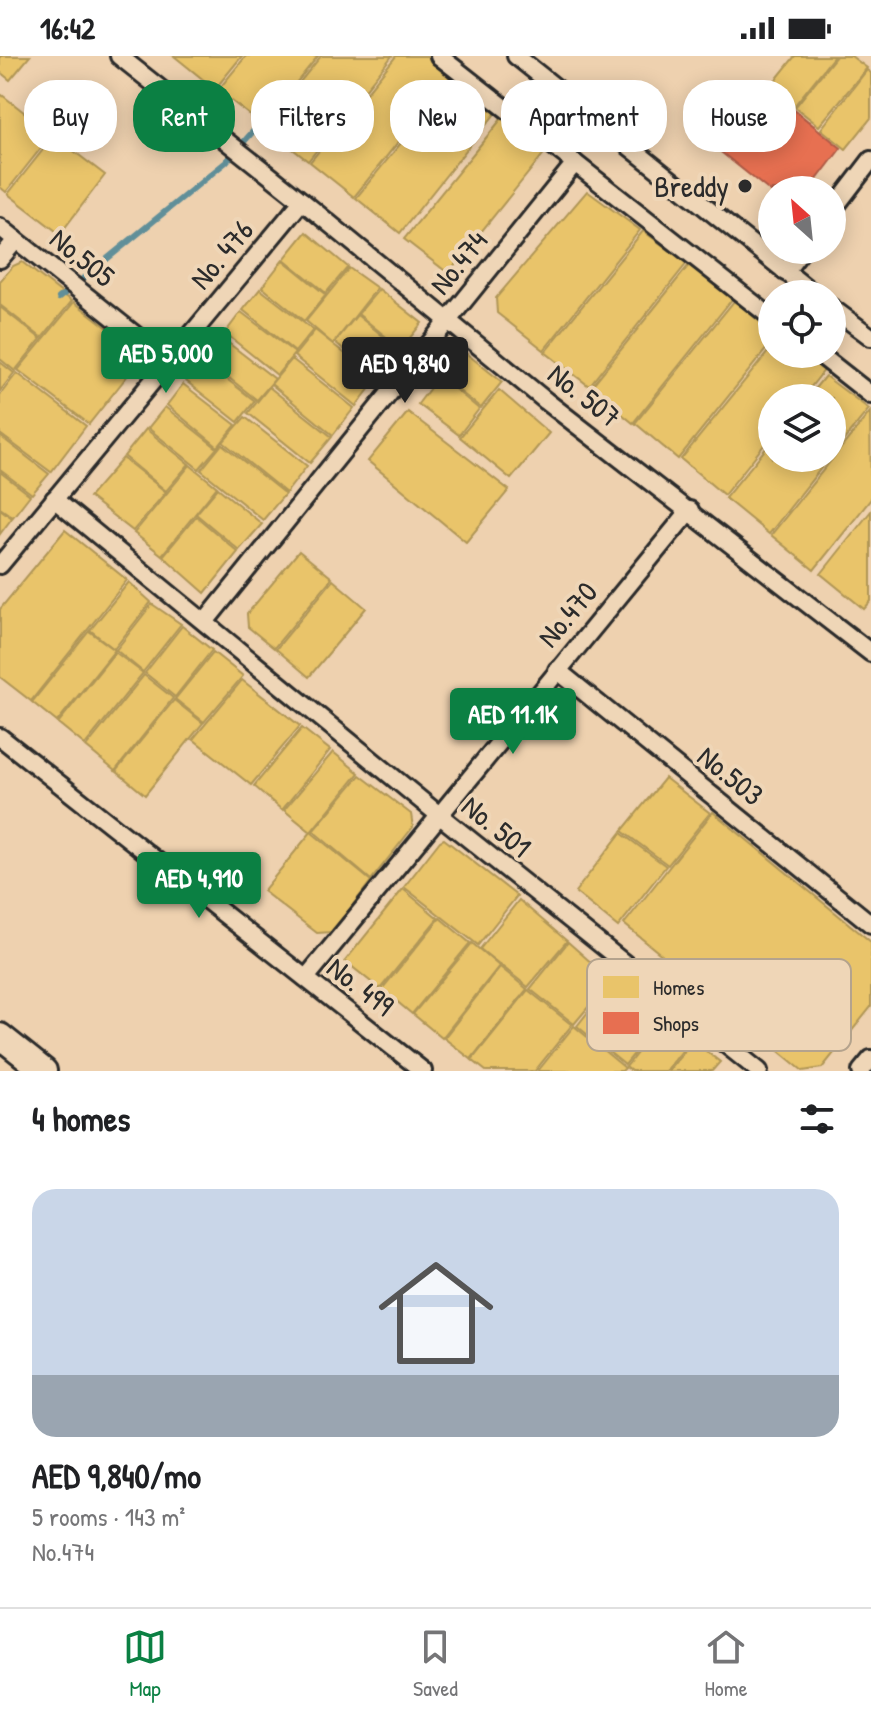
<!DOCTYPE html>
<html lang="en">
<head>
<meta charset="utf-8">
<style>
	:root { --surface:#fff; --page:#f6f6f6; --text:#202124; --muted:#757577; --line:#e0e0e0; --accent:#0b8043 }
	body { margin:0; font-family:"Patrick Hand",sans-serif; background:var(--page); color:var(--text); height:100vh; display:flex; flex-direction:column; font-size:30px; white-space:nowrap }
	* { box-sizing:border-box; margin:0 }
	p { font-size:26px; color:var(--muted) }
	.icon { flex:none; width:44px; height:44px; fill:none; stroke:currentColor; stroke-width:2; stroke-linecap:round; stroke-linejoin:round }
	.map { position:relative; height:1015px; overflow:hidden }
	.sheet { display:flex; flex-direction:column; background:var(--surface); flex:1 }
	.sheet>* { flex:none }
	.hud { position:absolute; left:24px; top:24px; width:824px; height:72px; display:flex; gap:16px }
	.needle { width:52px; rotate:333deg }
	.controls { position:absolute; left:758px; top:120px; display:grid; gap:16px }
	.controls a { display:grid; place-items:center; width:88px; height:88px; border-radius:50%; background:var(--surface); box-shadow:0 4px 20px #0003; font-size:40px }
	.price { position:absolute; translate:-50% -68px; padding:0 18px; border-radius:8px; background:var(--accent); color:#fff; font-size:26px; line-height:52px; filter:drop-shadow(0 2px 4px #0008) }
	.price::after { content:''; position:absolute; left:50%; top:48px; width:24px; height:18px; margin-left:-12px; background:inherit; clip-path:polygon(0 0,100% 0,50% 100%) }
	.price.active { background:#222; color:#fff }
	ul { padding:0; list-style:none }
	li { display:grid; align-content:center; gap:16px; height:424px; padding:0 32px }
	li span { display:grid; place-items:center; height:248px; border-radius:24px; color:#555 }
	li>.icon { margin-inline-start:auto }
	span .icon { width:144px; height:144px; fill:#fffc; stroke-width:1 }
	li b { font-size:34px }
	h2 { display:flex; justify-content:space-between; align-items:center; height:96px; padding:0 32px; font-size:34px }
	.chip { padding:0 28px; border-radius:32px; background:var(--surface); box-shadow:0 4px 20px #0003; font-size:28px; line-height:72px }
	.chip.active { background:var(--accent); color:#fff }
	.status { display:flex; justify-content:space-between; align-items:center; height:56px; padding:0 40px; background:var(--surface); direction:ltr }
	.status svg { height:22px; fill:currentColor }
	.dock { display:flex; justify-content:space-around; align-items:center; height:112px; border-top:2px solid var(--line); background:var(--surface); font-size:22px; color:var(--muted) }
	.dock a { display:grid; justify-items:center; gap:4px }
	.dock .active { color:var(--accent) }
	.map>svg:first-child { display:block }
	.homes { fill:#e9c46a; stroke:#b09657; stroke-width:2 }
	.shops { fill:#e76f51; stroke:#af5b46; stroke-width:2 }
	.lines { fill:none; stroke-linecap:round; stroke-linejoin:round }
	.stream { stroke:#618f99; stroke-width:6 }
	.street-casing { stroke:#2b2b2b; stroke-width:22 }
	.secondary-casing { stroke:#2b2b2b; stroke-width:30 }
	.street { stroke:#efd6b7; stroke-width:16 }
	.secondary { stroke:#efd6b7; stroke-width:24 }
	.poi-dot { fill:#2b2b2b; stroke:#efd6b7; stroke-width:3 }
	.labels { text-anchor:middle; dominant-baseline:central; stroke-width:8; stroke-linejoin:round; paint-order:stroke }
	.poi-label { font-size:30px; fill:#2b2b2b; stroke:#efd6b7; text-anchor:end }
	.street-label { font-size:30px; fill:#2b2b2b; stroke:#efd6b7 }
	.key { fill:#efd6b7; stroke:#b4a38d; stroke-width:2 }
	.key-label { font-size:22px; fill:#2b2b2b }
</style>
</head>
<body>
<div class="status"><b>16:42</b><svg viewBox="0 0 49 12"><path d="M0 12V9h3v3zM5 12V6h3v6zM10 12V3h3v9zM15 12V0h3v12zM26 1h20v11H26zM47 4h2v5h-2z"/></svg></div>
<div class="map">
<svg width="871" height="1015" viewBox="0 0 871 1015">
	<rect width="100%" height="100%" fill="#eed1af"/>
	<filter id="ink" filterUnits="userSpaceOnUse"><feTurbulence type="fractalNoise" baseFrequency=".0125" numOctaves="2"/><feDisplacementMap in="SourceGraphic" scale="16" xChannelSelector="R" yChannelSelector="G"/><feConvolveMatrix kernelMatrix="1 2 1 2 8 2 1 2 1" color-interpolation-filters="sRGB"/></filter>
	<g filter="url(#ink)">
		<!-- homes -->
		<g class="homes">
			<polygon points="0,0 30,0 10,24 0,16"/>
			<polygon points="174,0 242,0 215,33"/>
			<polygon points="246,0 318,0 262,69 218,34"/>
			<polygon points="321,0 392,0 308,105 264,70"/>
			<polygon points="396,0 427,0 452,19 354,141 310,106"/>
			<polygon points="795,0 834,0 794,50 770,31"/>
			<polygon points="836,0 851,0 867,12 819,70 795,51"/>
			<polygon points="867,14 871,17 871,62 846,93 821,73"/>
			<polygon points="454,22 498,54 400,177 356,142"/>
			<polygon points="2,39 52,78 6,136 0,131 0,42"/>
			<polygon points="502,62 546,95 448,217 404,183"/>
			<polygon points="54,80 105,119 60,178 8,138"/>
			<polygon points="587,135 640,174 544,294 497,257 496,242"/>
			<polygon points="643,175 687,207 589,330 545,296"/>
			<polygon points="306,176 348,211 326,237 284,203"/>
			<polygon points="283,204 326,239 304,265 262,231"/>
			<polygon points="22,206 72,245 42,282 0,249 0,225 13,210"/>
			<polygon points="689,209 733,242 633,367 590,332"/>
			<polygon points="349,212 377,232 333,288 306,265"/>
			<polygon points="260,233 313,274 295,296 243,254"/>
			<polygon points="379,233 422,267 401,293 358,258"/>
			<polygon points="734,245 772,273 772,286 678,403 635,367"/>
			<polygon points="74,246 135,293 136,309 89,368 18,314"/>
			<polygon points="0,251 41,283 15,315 0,303"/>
			<polygon points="241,256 295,297 277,319 225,277"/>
			<polygon points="357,259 400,294 378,321 335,286"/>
			<polygon points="315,274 377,323 356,350 294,300"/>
			<polygon points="222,282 275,323 257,344 205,303"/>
			<polygon points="772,291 772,298 804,298 825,313 802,342 772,342 772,379 724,439 681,403"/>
			<polygon points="462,294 502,326 481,352 440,320"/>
			<polygon points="292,303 354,352 333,379 271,328"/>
			<polygon points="202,304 255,345 238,366 186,325"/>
			<polygon points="0,306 14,317 0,335"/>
			<polygon points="17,317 86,370 51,416 0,378 0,339"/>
			<polygon points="439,320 479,353 459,379 418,348"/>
			<polygon points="825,320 869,353 832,399 832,342 807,342"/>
			<polygon points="183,328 236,369 218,391 167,349"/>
			<polygon points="269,331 332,381 310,407 248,357"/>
			<polygon points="499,334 549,377 511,423 460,381"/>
			<polygon points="165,351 217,392 199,413 148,372"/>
			<polygon points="408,356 509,434 466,486 368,405"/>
			<polygon points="870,356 871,443 814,514 771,479"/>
			<polygon points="245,361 307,410 286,437 223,386"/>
			<polygon points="146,373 189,408 166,435 124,400"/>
			<polygon points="0,380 49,418 32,438 0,414"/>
			<polygon points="772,385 772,402 829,402 769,478 725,442"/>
			<polygon points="222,388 285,438 263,464 201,414"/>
			<polygon points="123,402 166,436 133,475 89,441"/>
			<polygon points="190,409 217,431 162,499 134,477"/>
			<polygon points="0,416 30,439 13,461 0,452"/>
			<polygon points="218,432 262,468 239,494 196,458"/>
			<polygon points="0,453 12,462 0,478"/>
			<polygon points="871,455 871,545 864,553 821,518"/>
			<polygon points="196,460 238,496 205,537 163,500"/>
			<polygon points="65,474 127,524 31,645 0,621 0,553"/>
			<polygon points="299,495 332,522 274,592 248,571 247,558"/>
			<polygon points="333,524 366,552 309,621 276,593"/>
			<polygon points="129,526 151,546 114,593 90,574"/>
			<polygon points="152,548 181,568 143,616 116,594"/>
			<polygon points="182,570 212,594 175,641 145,617"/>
			<polygon points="89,575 115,594 57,666 32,646"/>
			<polygon points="115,596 143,617 85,689 58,667"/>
			<polygon points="213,596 243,620 204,666 175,643"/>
			<polygon points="144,619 173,642 115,715 86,691"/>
			<polygon points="242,624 300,670 251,729 193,683"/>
			<polygon points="174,644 203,667 145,739 116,715"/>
			<polygon points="302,672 330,694 282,754 254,730"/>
			<polygon points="333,696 359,717 311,776 284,754"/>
			<polygon points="360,719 411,758 413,771 371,824 313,775"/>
			<polygon points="665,722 710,757 668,809 622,775"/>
			<polygon points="713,756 871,886 871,951 822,1012 803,1015 624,868"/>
			<polygon points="311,776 371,825 332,876 317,877 263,835"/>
			<polygon points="621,777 666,810 618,871 575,836"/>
			<polygon points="444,783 517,840 478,889 404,831 440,785"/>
			<polygon points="403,833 438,862 380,933 345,905"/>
			<polygon points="519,844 567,885 528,931 480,893"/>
			<polygon points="440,862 470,887 412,958 382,933"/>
			<polygon points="568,886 611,924 574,968 530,933"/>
			<polygon points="472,887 499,910 442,982 413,958"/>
			<polygon points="500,911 527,933 471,1003 444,982"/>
			<polygon points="613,924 662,963 625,1009 577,970"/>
			<polygon points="528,934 572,969 535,1015 486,1015 472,1004"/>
			<polygon points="664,963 691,984 666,1015 631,1015 626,1011"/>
			<polygon points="574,970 625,1012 622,1015 538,1015"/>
			<polygon points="693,985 720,1006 712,1015 668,1015"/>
		</g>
		<!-- shops -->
		<polygon class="shops" points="771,35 841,92 809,134 772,134 772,137 721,96"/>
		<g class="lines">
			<!-- stream -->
			<polyline class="stream" points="59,242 226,106 264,63"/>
			<defs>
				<g id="street">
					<polyline points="119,0 302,145 546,345 871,597"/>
					<polyline points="439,0 772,262"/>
					<polyline points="516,0 814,238"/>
					<polyline points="832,155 871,104"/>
					<polyline points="0,171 168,305"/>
					<polyline points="0,203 16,184"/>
					<polyline points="785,216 802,194"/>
					<polyline points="832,252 871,281"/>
					<polyline points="819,298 871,339"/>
					<polyline points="54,443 439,759 759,1015"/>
					<polyline points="0,509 302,145"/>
					<polyline points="205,566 575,107"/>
					<polyline points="557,614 871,868"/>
					<polyline points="0,681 423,1015"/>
					<polyline points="306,922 690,454"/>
					<polyline points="861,1015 871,1003"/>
				</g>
				<polyline id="secondary" points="0,980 44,1015"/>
			</defs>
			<!-- street casing -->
			<use href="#street" class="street-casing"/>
			<!-- secondary casing -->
			<use href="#secondary" class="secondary-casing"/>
			<!-- street -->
			<use href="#street" class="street"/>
			<!-- secondary -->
			<use href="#secondary" class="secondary"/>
		</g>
	</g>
	<!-- markers -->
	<circle class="poi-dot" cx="745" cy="130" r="8"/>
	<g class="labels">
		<!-- poi labels -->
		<g class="poi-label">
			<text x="729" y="130">Breddy</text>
		</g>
		<!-- street labels -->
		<g class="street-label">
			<text transform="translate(221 198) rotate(-50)">No. 476</text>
			<text transform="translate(83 201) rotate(39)">No,505</text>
			<text transform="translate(458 206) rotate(-51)">No.474</text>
			<text transform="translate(585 339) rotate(38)">No. 507</text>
			<text transform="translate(567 558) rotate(-50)">No.470</text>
			<text transform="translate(731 719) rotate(39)">No.503</text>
			<text transform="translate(497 770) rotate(39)">No. 501</text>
			<text transform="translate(361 930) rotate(38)">No. 499</text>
		</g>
	</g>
	<!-- legend -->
	<rect x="587" y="903" width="264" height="92" rx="12" class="key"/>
	<rect x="603" y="920" width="36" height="22" fill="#e9c46a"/>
	<rect x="603" y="956" width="36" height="22" fill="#e76f51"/>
	<g class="key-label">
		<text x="653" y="939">Homes</text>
		<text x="653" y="975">Shops</text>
	</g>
</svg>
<div class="controls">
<a><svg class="needle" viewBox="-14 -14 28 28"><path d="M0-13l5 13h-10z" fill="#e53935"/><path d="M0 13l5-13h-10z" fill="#757577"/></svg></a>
<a><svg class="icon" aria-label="locate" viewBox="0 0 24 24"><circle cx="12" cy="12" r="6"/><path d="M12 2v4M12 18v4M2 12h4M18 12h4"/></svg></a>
<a><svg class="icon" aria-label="layers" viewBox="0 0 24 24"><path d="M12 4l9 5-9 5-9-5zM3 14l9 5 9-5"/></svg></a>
</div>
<b class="price" style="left:166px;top:339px">AED 5,000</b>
<b class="price active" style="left:405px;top:349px">AED 9,840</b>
<b class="price" style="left:513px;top:700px">AED 11.1K</b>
<b class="price" style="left:199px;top:864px">AED 4,910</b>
<div class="hud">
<a class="chip">Buy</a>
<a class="chip active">Rent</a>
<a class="chip">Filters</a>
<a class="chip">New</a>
<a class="chip">Apartment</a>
<a class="chip">House</a>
</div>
</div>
<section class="sheet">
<h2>4 homes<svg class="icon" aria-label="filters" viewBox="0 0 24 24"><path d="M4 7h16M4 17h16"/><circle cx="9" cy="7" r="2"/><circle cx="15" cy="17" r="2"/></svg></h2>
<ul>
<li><span style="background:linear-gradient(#c9d6e8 75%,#9aa5b1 0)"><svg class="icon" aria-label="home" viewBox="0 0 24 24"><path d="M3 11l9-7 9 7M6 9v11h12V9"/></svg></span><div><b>AED 9,840/mo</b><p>5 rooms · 143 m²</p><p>No.474</p></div></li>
</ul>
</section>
<nav class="dock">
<a class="active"><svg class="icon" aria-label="map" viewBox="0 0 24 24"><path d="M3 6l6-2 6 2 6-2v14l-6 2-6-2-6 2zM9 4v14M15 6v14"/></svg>Map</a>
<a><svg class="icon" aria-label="saved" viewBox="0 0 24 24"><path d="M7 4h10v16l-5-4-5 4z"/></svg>Saved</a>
<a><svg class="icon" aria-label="home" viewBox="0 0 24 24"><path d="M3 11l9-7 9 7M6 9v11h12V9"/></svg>Home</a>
</nav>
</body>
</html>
